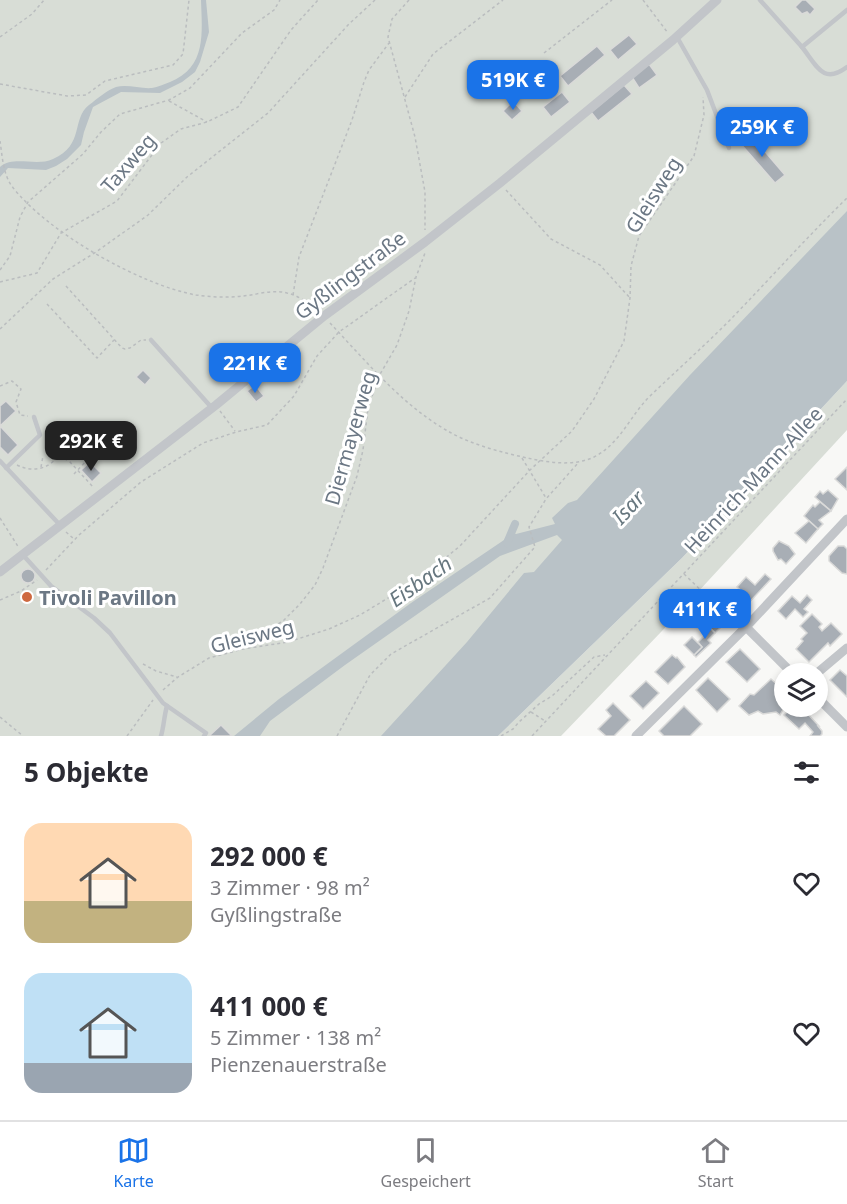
<!DOCTYPE html>
<html lang="de">
<head>
<meta charset="utf-8">
<style>
	:root { --surface:#fff; --page:#f7f7f7; --text:#2b2b33; --muted:#7c7c81; --line:#e1e1e2; --accent:#1a73e8 }
	body { margin:0; font-family:"Noto Sans",sans-serif; background:var(--page); color:var(--text); height:100vh; display:flex; flex-direction:column; font-size:22px; white-space:nowrap }
	* { box-sizing:border-box; margin:0 }
	p { font-size:20px; color:var(--muted) }
	.icon { flex:none; width:33px; height:33px; fill:none; stroke:currentColor; stroke-width:2; stroke-linecap:round; stroke-linejoin:round }
	.map { position:relative; height:736px; overflow:hidden }
	.drawer { display:flex; flex-direction:column; background:var(--surface); flex:1 }
	.drawer>* { flex:none }
	.buttons { position:absolute; left:774px; top:663px; display:grid; gap:12px }
	.buttons a { display:grid; place-items:center; width:54px; height:54px; border-radius:50%; background:var(--surface); box-shadow:0 3px 9px #0003; font-size:30px }
	.price { position:absolute; translate:-50% -51px; padding:0 14px; border-radius:12px; background:var(--accent); color:#fff; font-size:20px; line-height:39px; filter:drop-shadow(0 2px 3px #0008) }
	.price::after { content:''; position:absolute; left:50%; top:36px; width:18px; height:14px; margin-left:-9px; background:inherit; clip-path:polygon(0 0,100% 0,50% 100%) }
	.price.current { background:#222; color:#fff }
	ul { padding:0; list-style:none }
	li { display:flex; align-items:center; gap:18px; height:150px; padding:0 24px }
	li span { display:grid; place-items:center; flex:none; width:168px; height:120px; border-radius:18px; color:#555 }
	li>.icon { margin-inline-start:auto }
	span .icon { width:72px; height:72px; fill:#fffc; stroke-width:1 }
	li b { font-size:26px }
	h2 { display:flex; justify-content:space-between; align-items:center; height:72px; padding:0 24px; font-size:26px }
	.menu { display:flex; justify-content:space-around; align-items:center; height:84px; border-top:2px solid var(--line); background:var(--surface); font-size:16px; color:var(--muted) }
	.menu a { display:grid; justify-items:center; gap:3px }
	.menu .current { color:var(--accent) }
	.map>svg:first-child { display:block }
	.green { fill:#d8ddd6 }
	.water { fill:#b9c2c7 }
	.lines { fill:none; stroke-linecap:round; stroke-linejoin:round }
	.canal { stroke:#b9c2c7; stroke-width:8 }
	.building { fill:#a8aeb5; stroke:#dadad9; stroke-width:1.5 }
	.path { stroke:#babdbf; stroke-width:1.5; stroke-dasharray:3 3; stroke-linecap:butt }
	.service { stroke:#c2c5c9; stroke-width:4.5 }
	.minor { stroke:#c2c5c9; stroke-width:9 }
	.poi-dot { fill:#ce6940; stroke:#fff; stroke-width:2 }
	.labels { text-anchor:middle; dominant-baseline:central; stroke-width:6; stroke-linejoin:round; paint-order:stroke }
	.street-label { font-size:20px; fill:#6b7784; stroke:#fff }
	.poi-label { font-size:20px; font-weight:bold; fill:#6b7784; stroke:#fff; text-anchor:start }
	.water-label { font-size:21px; font-style:italic; fill:#67777f; stroke:#fff }
</style>
</head>
<body>
<div class="map">
<svg width="847" height="736" viewBox="0 0 847 736">
	<rect width="100%" height="100%" fill="#f8f8f6"/>
	<!-- green -->
	<g class="green">
		<polygon points="0,0 847,0 847,220 565,542 387,736 0,736"/>
		<polygon points="847,381 847,430 661,632 561,736 498,736 682,558"/>
	</g>
	<!-- water -->
	<g class="water">
		<path d="M 201,0 L 206,0 L 209,32 L 200,62 L 195,72 L 182,82 L 160,93 L 121,92 L 93,107 L 84,132 L 81,145 L 67,159 L 56,166 L 46,170 L 8,168 L 0,177 L 0,167 C 14,155 36,167 53,159 C 85,145 71,119 89,105 C 97,99 107,90 116,87 C 127,84 141,89 152,88 C 158,87 164,84 170,82 C 207,67 202,33 201,0 Z"/>
		<polygon points="847,211 847,381 682,558 498,736 381,736 467,642 524,573 534,572 562,540 557,535 500,556 345,665 270,721 260,736 234,736 279,699 411,603 504,540 509,532 516,534 555,524 552,518 568,503 577,500 690,375"/>
	</g>
	<g class="lines">
		<!-- canal -->
		<polyline class="canal" points="507,543 515,524"/>
	</g>
	<!-- building -->
	<g class="building">
		<polygon points="802,0 806,0 815,9 810,15 807,12 802,14 795,7"/>
		<polygon points="629,35 637,44 618,60 610,50"/>
		<polygon points="597,46 605,55 568,86 560,76"/>
		<polygon points="649,64 657,75 639,88 632,77"/>
		<polygon points="535,68 539,72 515,94 511,90"/>
		<polygon points="506,85 520,99 515,104 502,90"/>
		<polygon points="624,85 632,94 598,121 591,112"/>
		<polygon points="562,92 570,102 551,117 543,107"/>
		<polygon points="513,101 522,111 512,120 503,111"/>
		<polygon points="745,108 754,120 749,124 739,113"/>
		<polygon points="749,133 785,175 775,183 739,142"/>
		<polygon points="143,370 151,378 145,385 136,377"/>
		<polygon points="255,385 264,396 256,402 247,391"/>
		<polygon points="6,401 16,411 0,426 0,406"/>
		<polygon points="0,426 18,445 8,455 0,447"/>
		<polygon points="90,462 101,473 92,482 81,470"/>
		<polygon points="847,467 847,490 835,479"/>
		<polygon points="828,490 838,499 831,511 815,497 820,491 823,494"/>
		<polygon points="820,502 831,511 819,520 823,524 818,529 804,516 813,505 815,507"/>
		<polygon points="809,521 818,529 806,543 795,533"/>
		<polygon points="779,541 789,546 795,554 786,564 781,559 778,560 773,551 773,548"/>
		<polygon points="838,546 844,546 847,549 847,574 842,573 829,561 829,556"/>
		<circle cx="28" cy="576" r="7"/>
		<polygon points="765,574 771,579 743,609 738,604 746,595 737,587 746,577 755,585"/>
		<polygon points="807,595 812,600 804,609 808,612 803,617 795,609 786,619 778,611 792,596 800,603"/>
		<polygon points="812,614 822,624 819,627 822,631 831,623 842,634 830,646 828,643 809,662 796,649 803,641 801,639 807,633 800,626"/>
		<polygon points="711,615 722,626 715,633 705,622"/>
		<polygon points="708,626 715,633 708,640 711,643 696,657 694,655 702,647 698,642 707,633 704,630"/>
		<polygon points="692,637 702,647 694,655 684,645"/>
		<polygon points="740,649 760,669 747,682 726,662"/>
		<polygon points="672,655 676,658 677,657 685,667 668,684 655,672"/>
		<polygon points="840,670 847,676 847,697 830,680"/>
		<polygon points="708,678 730,699 717,712 696,690"/>
		<polygon points="771,679 781,688 777,695 784,701 785,706 780,715 776,712 763,714 758,711 749,715 739,706 750,694 754,695"/>
		<polygon points="646,681 659,693 643,709 630,696"/>
		<polygon points="613,703 630,720 614,736 606,736 598,729 611,716 606,710"/>
		<polygon points="684,706 702,724 690,736 664,736 659,731"/>
		<polygon points="790,709 797,716 803,709 819,726 818,726 822,731 822,734 820,736 810,736 813,732 805,723 799,729 784,715"/>
		<polygon points="221,725 232,736 209,736"/>
	</g>
	<g class="lines">
		<!-- path -->
		<g class="path">
			<polyline points="409,0 392,19 388,37 415,137 425,192 425,230"/>
			<polyline points="643,0 668,33"/>
			<polyline points="0,37 32,14 44,0"/>
			<polyline points="544,53 612,0"/>
			<polyline points="0,84 67,96 86,95 105,81 173,65 183,54 189,0"/>
			<polyline points="405,97 433,54 503,0"/>
			<polyline points="169,101 207,122"/>
			<path d="M 0,141 C 2,154 3,173 11,185 C 45,231 140,285 196,295 C 210,297 228,298 242,296 C 257,295 271,289 287,293 C 298,295 309,304 318,311"/>
			<polyline points="506,190 551,239 600,265 630,298"/>
			<polyline points="0,270 10,256 20,217 28,202 83,154 101,132 120,114 169,100 190,88 242,33 274,10 280,0"/>
			<polyline points="0,282 37,273 61,233 117,201 161,143 181,129 207,122 238,107 291,30 318,0"/>
			<polyline points="66,286 122,348 125,349 130,348 141,340 146,340"/>
			<polyline points="293,295 299,257 352,120 364,82 369,70 389,43"/>
			<polyline points="47,304 97,358 114,340"/>
			<path d="M 330,323 C 365,360 401,404 446,430 C 471,445 504,453 532,459 C 552,463 575,466 594,457 C 620,444 630,416 649,397 C 675,372 702,348 728,322 C 768,281 806,238 847,198"/>
			<polyline points="0,329 53,279 96,252 148,215 187,177 268,113 349,24 375,0"/>
			<polyline points="0,386 12,381 21,389 16,402 20,415 28,416"/>
			<polyline points="220,411 235,431"/>
			<polyline points="46,440 59,454"/>
			<polyline points="522,458 546,498"/>
			<path d="M 17,465 C 33,473 49,469 59,455 L 70,462 L 94,488"/>
			<polyline points="41,467 43,456"/>
			<polyline points="74,474 89,458 84,453 85,452"/>
			<polyline points="0,518 19,548"/>
			<polyline points="66,532 74,539"/>
			<polyline points="46,570 79,535 141,482 203,443 236,432 267,425 294,396 317,356 339,332 415,278"/>
			<polyline points="684,574 736,624"/>
			<polyline points="0,600 21,591 37,580"/>
			<polyline points="244,648 284,620 300,604 315,585 323,568 357,476 363,450 368,408 379,376 397,345 409,311 416,277 425,253"/>
			<polyline points="143,664 156,671 177,677"/>
			<polyline points="163,690 178,677 209,658 243,649 288,642 329,629 360,615 421,578 460,546 530,470 572,431 594,399 624,341 630,298 631,266 639,236 694,156 704,115 703,97"/>
			<polyline points="531,712 545,721"/>
			<polyline points="0,717 23,736"/>
			<polyline points="127,736 153,700"/>
			<polyline points="337,736 370,675 391,654 490,598 535,547 529,527 546,499 578,463"/>
			<polyline points="501,736 513,729 519,722 539,704 552,696 594,657 605,655"/>
			<polyline points="532,736 847,399"/>
		</g>
		<!-- service -->
		<g class="service">
			<polyline points="760,0 802,47 847,10"/>
			<polyline points="677,37 707,90 729,148"/>
			<path d="M 802,47 C 817,66 823,85 847,67"/>
			<polyline points="151,340 212,408"/>
			<polyline points="0,461 60,525"/>
			<polyline points="6,468 40,435 34,417"/>
			<polyline points="23,555 51,586 94,618 110,633 163,703 206,733 204,736"/>
			<path d="M 161,736 C 164,726 164,716 167,706"/>
		</g>
		<!-- minor -->
		<g class="minor">
			<polyline points="0,572 216,405 324,316 425,242 500,183 673,40 717,0"/>
			<polyline points="746,627 793,674"/>
			<polyline points="816,674 847,648"/>
			<polyline points="818,698 847,727"/>
			<polyline points="636,736 746,627 847,519"/>
		</g>
	</g>
	<!-- markers -->
	<circle class="poi-dot" cx="27" cy="597" r="6"/>
	<g class="labels">
		<!-- street labels -->
		<g class="street-label">
			<text transform="translate(128 163) rotate(-49)">Taxweg</text>
			<text transform="translate(653 195) rotate(-58)">Gleisweg</text>
			<text transform="translate(350 275) rotate(-37)">Gyßlingstraße</text>
			<text transform="translate(350 438) rotate(-74)">Diermayerweg</text>
			<text transform="translate(753 480) rotate(-47)">Heinrich-Mann-Allee</text>
			<text transform="translate(252 636) rotate(-14)">Gleisweg</text>
		</g>
		<!-- poi labels -->
		<g class="poi-label">
			<text x="39" y="597">Tivoli Pavillon</text>
		</g>
		<!-- water labels -->
		<g class="water-label">
			<text transform="translate(628 507) rotate(-47)">Isar</text>
			<text transform="translate(420 581) rotate(-35)">Eisbach</text>
		</g>
	</g>
</svg>
<div class="buttons">
<a><svg class="icon" aria-label="layers" viewBox="0 0 24 24"><path d="M12 4l9 5-9 5-9-5zM3 14l9 5 9-5"/></svg></a>
</div>
<b class="price" style="left:513px;top:111px">519K €</b>
<b class="price" style="left:762px;top:158px">259K €</b>
<b class="price" style="left:255px;top:394px">221K €</b>
<b class="price current" style="left:91px;top:472px">292K €</b>
<b class="price" style="left:705px;top:640px">411K €</b>
</div>
<section class="drawer">
<h2>5 Objekte<svg class="icon" aria-label="filters" viewBox="0 0 24 24"><path d="M4 7h16M4 17h16"/><circle cx="9" cy="7" r="2"/><circle cx="15" cy="17" r="2"/></svg></h2>
<ul>
<li><span style="background:linear-gradient(#ffd9b3 65%,#c2b280 0)"><svg class="icon" aria-label="home" viewBox="0 0 24 24"><path d="M3 11l9-7 9 7M6 9v11h12V9"/></svg></span><div><b>292 000 €</b><p>3 Zimmer · 98 m²</p><p>Gyßlingstraße</p></div><svg class="icon" aria-label="heart" viewBox="0 0 24 24"><path d="M12 20l-8-8c-3-5 5-10 8-4 3-6 11-1 8 4z"/></svg></li>
<li><span style="background:linear-gradient(#bfe0f5 75%,#9aa5b1 0)"><svg class="icon" aria-label="home" viewBox="0 0 24 24"><path d="M3 11l9-7 9 7M6 9v11h12V9"/></svg></span><div><b>411 000 €</b><p>5 Zimmer · 138 m²</p><p>Pienzenauerstraße</p></div><svg class="icon" aria-label="heart" viewBox="0 0 24 24"><path d="M12 20l-8-8c-3-5 5-10 8-4 3-6 11-1 8 4z"/></svg></li>
</ul>
</section>
<nav class="menu">
<a class="current"><svg class="icon" aria-label="map" viewBox="0 0 24 24"><path d="M3 6l6-2 6 2 6-2v14l-6 2-6-2-6 2zM9 4v14M15 6v14"/></svg>Karte</a>
<a><svg class="icon" aria-label="saved" viewBox="0 0 24 24"><path d="M7 4h10v16l-5-4-5 4z"/></svg>Gespeichert</a>
<a><svg class="icon" aria-label="home" viewBox="0 0 24 24"><path d="M3 11l9-7 9 7M6 9v11h12V9"/></svg>Start</a>
</nav>
</body>
</html>
